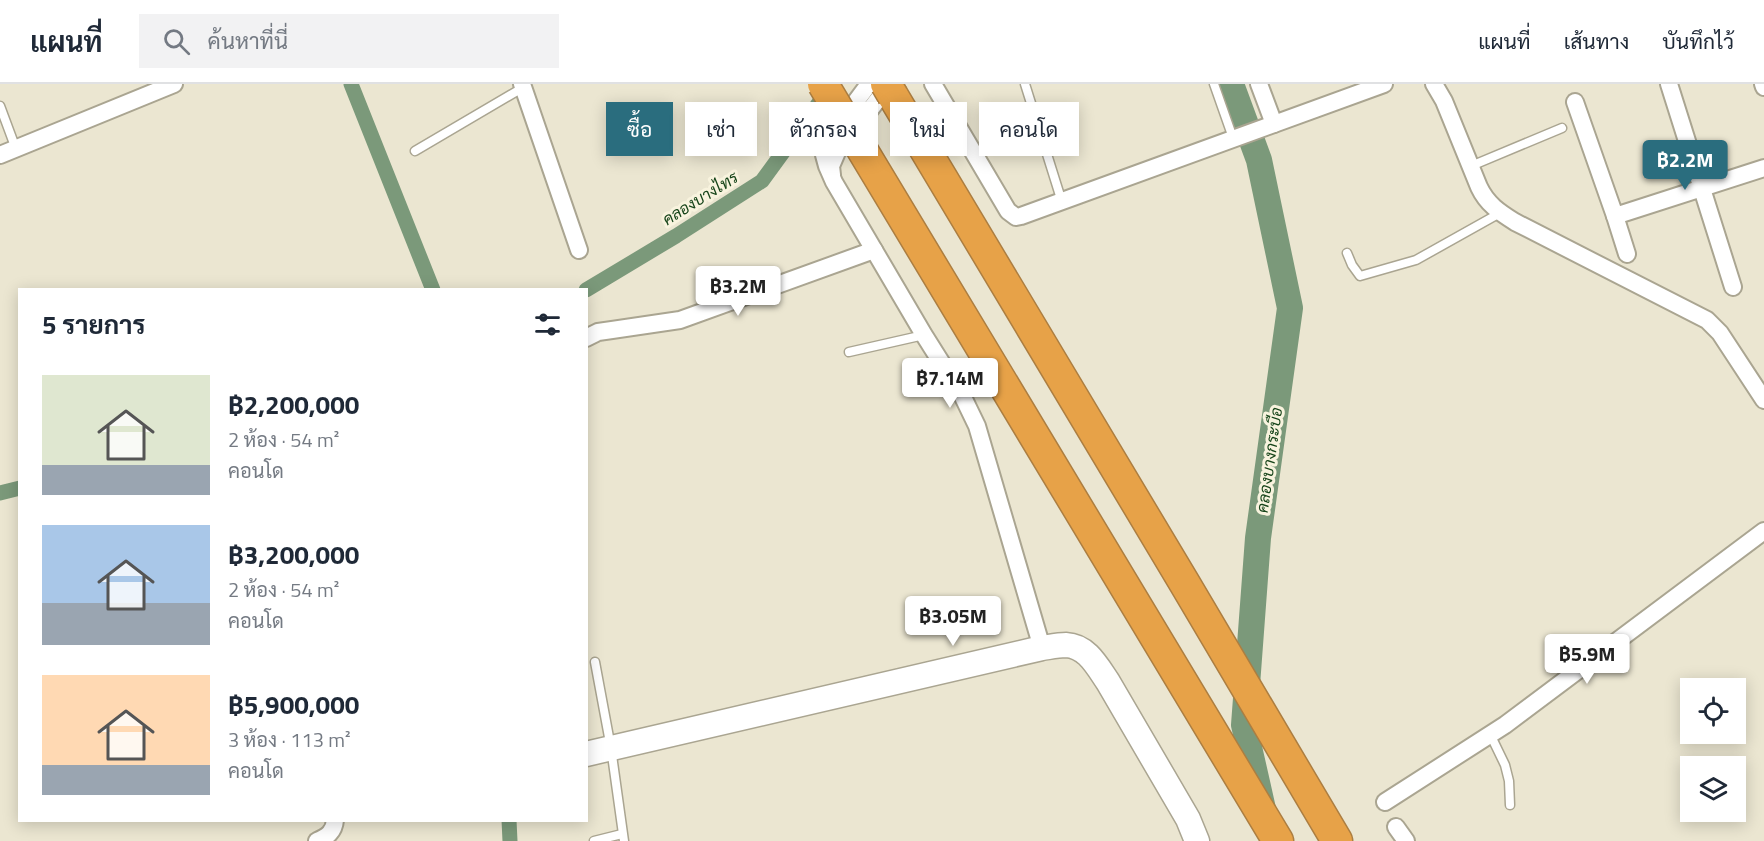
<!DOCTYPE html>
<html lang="th">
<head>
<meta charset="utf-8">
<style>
	:root { --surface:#fff; --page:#f2f2f3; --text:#1f2937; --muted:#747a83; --line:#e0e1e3; --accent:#2a6d7e }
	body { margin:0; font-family:"Titillium Web",Sarabun,sans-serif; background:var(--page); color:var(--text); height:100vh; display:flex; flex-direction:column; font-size:22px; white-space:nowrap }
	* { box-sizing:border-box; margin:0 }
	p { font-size:20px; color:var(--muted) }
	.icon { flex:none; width:33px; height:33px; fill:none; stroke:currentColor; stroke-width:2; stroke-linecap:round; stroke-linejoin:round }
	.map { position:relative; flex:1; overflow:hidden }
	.sheet { position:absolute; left:18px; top:204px; width:570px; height:534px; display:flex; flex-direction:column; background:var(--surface); border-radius:0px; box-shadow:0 3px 15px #0003 }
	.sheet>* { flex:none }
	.hud { position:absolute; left:606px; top:18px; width:570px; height:54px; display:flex; gap:12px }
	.controls { position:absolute; left:1680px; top:594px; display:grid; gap:12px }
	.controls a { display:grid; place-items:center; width:66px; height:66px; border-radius:0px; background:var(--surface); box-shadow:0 3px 15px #0003; font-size:30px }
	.price { position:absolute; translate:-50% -51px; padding:0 14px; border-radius:6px; background:#fff; color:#222; font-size:20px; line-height:39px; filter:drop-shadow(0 2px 3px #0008) }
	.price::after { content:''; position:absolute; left:50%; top:36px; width:18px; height:14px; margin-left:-9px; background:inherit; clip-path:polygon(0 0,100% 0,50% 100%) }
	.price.selected { background:var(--accent); color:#fff }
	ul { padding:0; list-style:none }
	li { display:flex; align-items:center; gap:18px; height:150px; padding:0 24px }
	li span { display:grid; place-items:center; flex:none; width:168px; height:120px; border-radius:0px; color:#555 }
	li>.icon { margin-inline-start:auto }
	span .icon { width:72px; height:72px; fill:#fffc; stroke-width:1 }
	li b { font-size:26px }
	h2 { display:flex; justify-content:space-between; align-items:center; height:72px; padding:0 24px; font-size:26px }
	.tag { padding:0 21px; border-radius:0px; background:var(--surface); box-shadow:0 3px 15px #0003; font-size:21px; line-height:54px }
	.tag.selected { background:var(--accent); color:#fff }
	header { display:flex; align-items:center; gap:36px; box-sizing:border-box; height:84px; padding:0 30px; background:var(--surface); border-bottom:2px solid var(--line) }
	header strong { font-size:28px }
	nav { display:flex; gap:33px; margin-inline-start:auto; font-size:21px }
	.search { width:420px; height:54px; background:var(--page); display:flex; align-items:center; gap:15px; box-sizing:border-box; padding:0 21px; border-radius:0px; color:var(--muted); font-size:22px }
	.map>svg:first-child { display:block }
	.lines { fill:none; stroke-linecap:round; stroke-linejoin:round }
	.canal { stroke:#7b997a; stroke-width:15 }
	.river { stroke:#7b997a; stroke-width:26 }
	.lane-casing { stroke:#aaa591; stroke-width:11 }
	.street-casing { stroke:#aaa591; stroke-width:20 }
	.secondary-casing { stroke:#aaa591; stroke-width:27 }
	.highway-casing { stroke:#ac7e41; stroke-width:33 }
	.lane { stroke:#fff; stroke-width:8 }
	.street { stroke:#fff; stroke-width:16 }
	.secondary { stroke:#fff; stroke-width:24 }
	.highway { stroke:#e7a248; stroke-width:30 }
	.highway-bridge-casing { stroke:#ac7e41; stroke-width:33; stroke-linecap:butt }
	.highway-bridge { stroke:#e7a248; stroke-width:30 }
	.labels { text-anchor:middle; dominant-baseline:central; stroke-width:6; stroke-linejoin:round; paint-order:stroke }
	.water-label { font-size:16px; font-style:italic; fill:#164419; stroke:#f8f3de }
</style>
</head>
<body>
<header>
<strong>แผนที่</strong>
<div class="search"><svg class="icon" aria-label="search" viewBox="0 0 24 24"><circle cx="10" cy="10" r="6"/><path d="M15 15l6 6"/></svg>ค้นหาที่นี่</div>
<nav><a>แผนที่</a><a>เส้นทาง</a><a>บันทึกไว้</a></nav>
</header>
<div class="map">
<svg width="1764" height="757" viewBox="0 0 1764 757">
	<rect width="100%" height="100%" fill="#ebe6d1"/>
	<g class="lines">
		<!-- canal -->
		<g class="canal">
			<polyline points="351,0 433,206"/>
			<polyline points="586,206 676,152 762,97 829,5"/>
			<polyline points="0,409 20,404"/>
			<polyline points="509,736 510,757"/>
		</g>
		<!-- river -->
		<polyline class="river" points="1231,0 1259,76 1290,224 1258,454 1244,641 1263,725"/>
		<defs>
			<g id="lane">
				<polyline points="1025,0 1062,118"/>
				<polyline points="1214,0 1233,54"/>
				<polyline points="0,22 16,65"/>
				<polyline points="415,67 524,3"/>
				<polyline points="1471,82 1562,44"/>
				<polyline points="1347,169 1352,181 1360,192 1416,176 1500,129"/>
				<polyline points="849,268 924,251"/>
				<polyline points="595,578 611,664 624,757"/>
				<polyline points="1490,650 1505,681 1509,697 1510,721"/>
				<polyline points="594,757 622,750"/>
			</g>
			<g id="street">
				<polyline points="522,0 579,166"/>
				<polyline points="869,0 827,56 825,61 824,71 827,82 834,98 924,251 963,313 977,342 1042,564"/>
				<polyline points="933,0 1008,127 1016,133 1021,132 1384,0"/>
				<polyline points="1259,0 1274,40"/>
				<path d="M 1434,0 L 1444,17 L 1479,103 C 1487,120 1499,128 1515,138 L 1707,236 L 1720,249 L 1764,316"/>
				<polyline points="1669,0 1733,203"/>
				<polyline points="1763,0 1764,3"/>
				<polyline points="1575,18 1615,132 1764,84"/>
				<polyline points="0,71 174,0"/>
				<polyline points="832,91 831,82 837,68 890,0"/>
				<polyline points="1615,132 1627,170"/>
				<polyline points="586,254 598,248 612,246 680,236 874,166"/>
				<polyline points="1385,718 1505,641 1764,447"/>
				<polyline points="1396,743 1406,757"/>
				<path d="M 317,757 C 327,753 334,748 335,736"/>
			</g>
			<path id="secondary" d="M 586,670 L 1042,564 C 1049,563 1058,561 1066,561 C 1087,562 1097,582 1108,598 L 1188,735 L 1197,757"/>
			<g id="highway">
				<polyline points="893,12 1185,500 1337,757"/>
				<polyline points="857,57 1278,757"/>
			</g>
		</defs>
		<!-- lane casing -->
		<use href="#lane" class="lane-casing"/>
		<!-- street casing -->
		<use href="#street" class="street-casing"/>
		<!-- secondary casing -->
		<use href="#secondary" class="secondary-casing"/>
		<!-- highway casing -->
		<use href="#highway" class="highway-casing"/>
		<!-- lane -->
		<use href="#lane" class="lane"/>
		<!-- street -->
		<use href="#street" class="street"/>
		<!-- secondary -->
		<use href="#secondary" class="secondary"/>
		<!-- highway -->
		<use href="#highway" class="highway"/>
		<defs>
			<g id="highway-bridge">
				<polyline points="823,0 857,57"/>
				<polyline points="886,0 893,12"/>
			</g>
		</defs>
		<!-- highway-bridge casing -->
		<use href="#highway-bridge" class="highway-bridge-casing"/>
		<!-- highway-bridge -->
		<use href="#highway-bridge" class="highway-bridge"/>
	</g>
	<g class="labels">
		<!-- water labels -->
		<g class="water-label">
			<text transform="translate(700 114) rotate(-32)">คลองบางไทร</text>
			<text transform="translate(1269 376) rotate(-82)">คลองบางกระบือ</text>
		</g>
	</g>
</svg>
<div class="controls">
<a><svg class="icon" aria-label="locate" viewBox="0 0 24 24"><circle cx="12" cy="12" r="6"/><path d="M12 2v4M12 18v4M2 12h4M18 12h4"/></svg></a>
<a><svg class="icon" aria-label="layers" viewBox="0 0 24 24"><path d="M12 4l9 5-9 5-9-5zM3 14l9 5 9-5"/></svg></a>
</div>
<b class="price selected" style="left:1685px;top:107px">฿2.2M</b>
<b class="price" style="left:738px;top:233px">฿3.2M</b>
<b class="price" style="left:950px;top:325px">฿7.14M</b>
<b class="price" style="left:953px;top:563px">฿3.05M</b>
<b class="price" style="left:1587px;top:601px">฿5.9M</b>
<div class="hud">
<a class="tag selected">ซื้อ</a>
<a class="tag">เช่า</a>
<a class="tag">ตัวกรอง</a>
<a class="tag">ใหม่</a>
<a class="tag">คอนโด</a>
</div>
<section class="sheet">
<h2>5 รายการ<svg class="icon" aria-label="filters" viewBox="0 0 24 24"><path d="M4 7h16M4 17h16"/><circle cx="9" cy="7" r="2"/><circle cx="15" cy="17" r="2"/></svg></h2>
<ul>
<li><span style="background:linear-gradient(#dfe7d0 75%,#9aa5b1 0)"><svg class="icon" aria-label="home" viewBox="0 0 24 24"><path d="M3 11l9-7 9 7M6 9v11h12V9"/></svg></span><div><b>฿2,200,000</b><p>2 ห้อง · 54 m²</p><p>คอนโด</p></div></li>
<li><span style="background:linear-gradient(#a9c7e8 65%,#9aa5b1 0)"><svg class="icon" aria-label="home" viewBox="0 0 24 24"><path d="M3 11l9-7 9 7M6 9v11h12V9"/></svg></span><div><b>฿3,200,000</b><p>2 ห้อง · 54 m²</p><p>คอนโด</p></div></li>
<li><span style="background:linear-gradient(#ffd9b3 75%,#9aa5b1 0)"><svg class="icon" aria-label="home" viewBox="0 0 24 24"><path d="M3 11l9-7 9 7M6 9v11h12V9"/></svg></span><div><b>฿5,900,000</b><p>3 ห้อง · 113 m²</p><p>คอนโด</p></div></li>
</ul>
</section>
</div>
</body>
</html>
